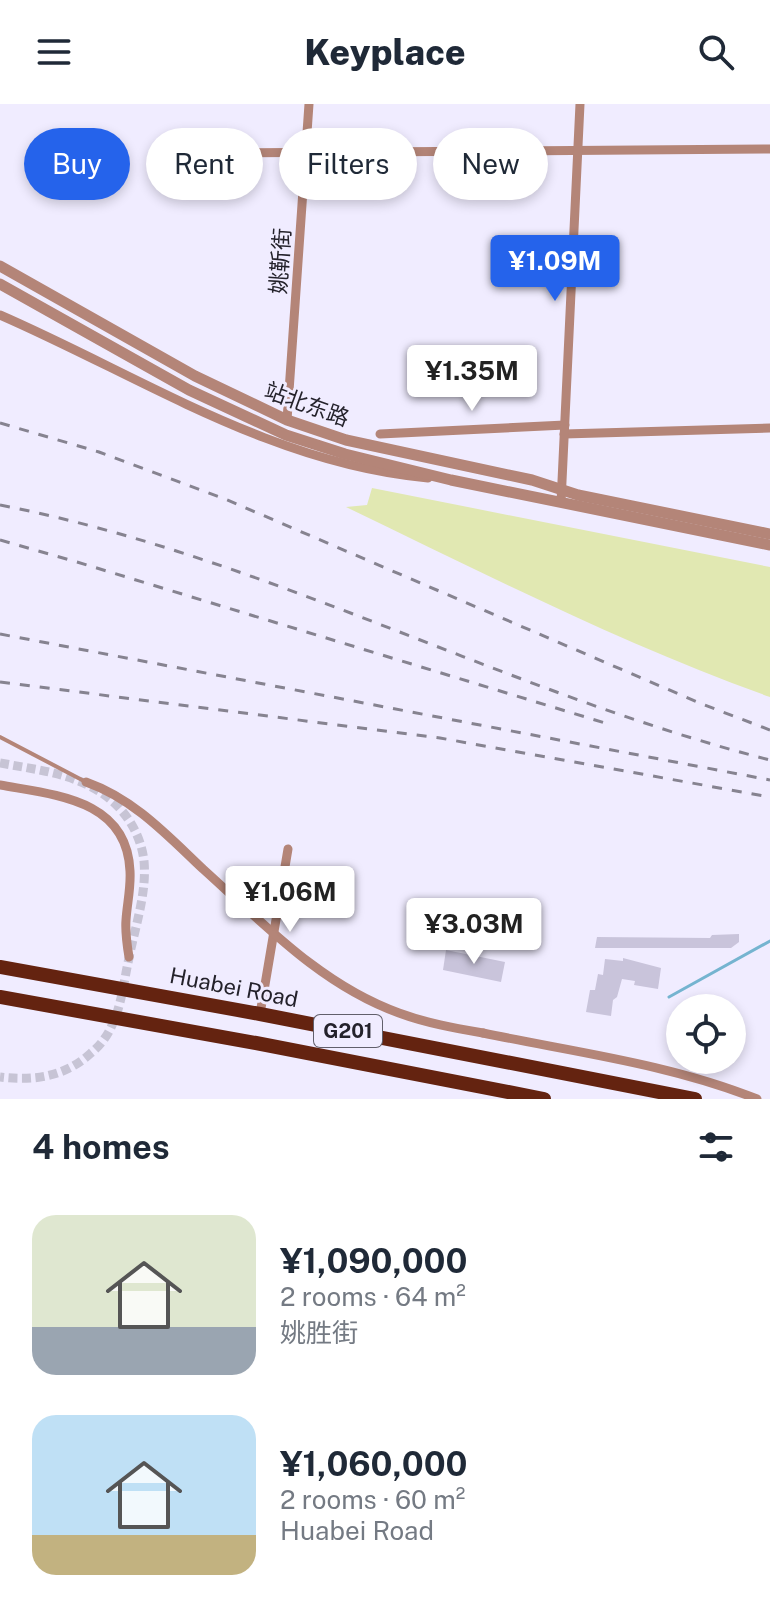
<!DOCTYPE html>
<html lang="en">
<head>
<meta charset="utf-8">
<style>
	:root { --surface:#fff; --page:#f6f6f7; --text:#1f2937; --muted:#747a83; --accent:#2563eb }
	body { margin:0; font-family:"Public Sans","Noto Sans SC",sans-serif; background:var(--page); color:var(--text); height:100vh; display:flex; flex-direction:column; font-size:30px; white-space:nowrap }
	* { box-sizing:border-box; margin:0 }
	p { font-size:26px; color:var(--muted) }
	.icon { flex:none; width:44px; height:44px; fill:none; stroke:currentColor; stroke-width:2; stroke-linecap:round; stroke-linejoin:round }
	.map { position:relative; height:995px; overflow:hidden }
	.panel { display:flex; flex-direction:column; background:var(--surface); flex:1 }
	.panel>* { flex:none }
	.top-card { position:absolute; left:24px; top:24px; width:722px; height:72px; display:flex; gap:16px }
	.fabs { position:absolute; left:666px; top:890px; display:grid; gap:16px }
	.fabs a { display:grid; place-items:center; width:80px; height:80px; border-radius:50%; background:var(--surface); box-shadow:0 4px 12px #0003; font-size:40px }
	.price { position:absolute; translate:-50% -68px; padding:0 18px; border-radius:8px; background:#fff; color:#222; font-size:26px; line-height:52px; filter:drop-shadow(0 2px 4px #0008) }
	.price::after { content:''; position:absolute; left:50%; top:48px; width:24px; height:18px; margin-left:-12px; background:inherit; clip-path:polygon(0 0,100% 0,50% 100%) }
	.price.selected { background:var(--accent); color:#fff }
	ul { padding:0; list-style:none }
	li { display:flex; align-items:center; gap:24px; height:200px; padding:0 32px }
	li span { display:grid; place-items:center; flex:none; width:224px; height:160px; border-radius:24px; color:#555 }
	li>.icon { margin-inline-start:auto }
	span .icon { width:96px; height:96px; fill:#fffc; stroke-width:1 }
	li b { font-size:34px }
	h2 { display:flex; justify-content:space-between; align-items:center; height:96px; padding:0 32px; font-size:34px }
	.chip { padding:0 28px; border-radius:36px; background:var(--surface); box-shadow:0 4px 12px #0003; font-size:28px; line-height:72px }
	.chip.selected { background:var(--accent); color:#fff }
	header { display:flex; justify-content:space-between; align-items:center; height:104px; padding:0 32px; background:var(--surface); font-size:36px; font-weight:800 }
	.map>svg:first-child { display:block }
	.green { fill:#e1e8b2 }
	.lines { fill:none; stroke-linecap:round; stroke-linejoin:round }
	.stream { stroke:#75b4d0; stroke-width:3 }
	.building { fill:#c9c4db }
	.minor-tunnel { stroke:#c7c4d5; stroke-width:9; stroke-dasharray:9 4.5; stroke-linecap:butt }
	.service { stroke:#b48578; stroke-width:4 }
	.minor { stroke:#b48578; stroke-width:9 }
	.tertiary { stroke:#b48578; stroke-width:11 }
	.trunk { stroke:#642310; stroke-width:14 }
	.rail { stroke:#868390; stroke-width:3; stroke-dasharray:10 10; stroke-linecap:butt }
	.minor-bridge { stroke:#b48578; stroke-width:9 }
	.labels { text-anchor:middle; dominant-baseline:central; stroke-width:6; stroke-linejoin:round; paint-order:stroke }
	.shield { fill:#f0ecff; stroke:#615f6b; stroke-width:2 }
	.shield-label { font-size:20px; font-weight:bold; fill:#24222b }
	.street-label { font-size:22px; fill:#24222b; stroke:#f0ecff }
</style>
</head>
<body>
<header><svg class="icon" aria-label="menu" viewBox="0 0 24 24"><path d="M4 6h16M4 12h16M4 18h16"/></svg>Keyplace<svg class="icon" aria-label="search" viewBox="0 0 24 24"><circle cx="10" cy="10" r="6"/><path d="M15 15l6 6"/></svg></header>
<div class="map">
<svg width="770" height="995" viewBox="0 0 770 995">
	<rect width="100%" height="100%" fill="#f0ecff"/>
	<!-- green -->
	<path class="green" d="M 372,384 L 770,463 L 770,593 C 624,541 485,470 346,403 L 367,401 Z"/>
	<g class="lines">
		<!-- stream -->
		<polyline class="stream" points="669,893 770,837"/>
	</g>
	<!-- building -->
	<g class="building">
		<polygon points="739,830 739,838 731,844 595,844 597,833 710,834 712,831"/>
		<polygon points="446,846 505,858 501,878 443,866"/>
		<polygon points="623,854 661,864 658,885 634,881 635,877 622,875 617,893 613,896 611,912 586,908 590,886 595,886 598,870 603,871 605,855 623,857"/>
	</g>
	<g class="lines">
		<!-- minor-tunnel -->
		<path class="minor-tunnel" d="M 0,659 C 44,667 91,671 122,707 C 134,721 142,739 144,757 C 147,789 135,823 129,854 C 124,876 122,899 113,919 C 108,931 101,941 91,949 C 65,973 34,977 0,973"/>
		<!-- service -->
		<polyline class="service" points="0,633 84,677"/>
		<!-- minor -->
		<g class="minor">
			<polyline points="227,49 770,45"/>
			<path d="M 0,211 C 140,272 272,360 428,374"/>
			<polyline points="287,316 309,0"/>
			<polyline points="380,330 565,321"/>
			<polyline points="564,330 770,324"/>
			<polyline points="561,398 580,0"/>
			<polyline points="260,910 288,745"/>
			<path d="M 483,929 C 574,948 670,960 757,995"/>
		</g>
		<!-- tertiary -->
		<g class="tertiary">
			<polyline points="0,162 195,272 287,316 346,336 532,376 578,391 770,430"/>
			<polyline points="0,180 189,286 286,331 345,350 451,376 770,441"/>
		</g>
		<!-- trunk -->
		<g class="trunk">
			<polyline points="0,863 260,910 695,995"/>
			<polyline points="0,893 256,939 544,995"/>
		</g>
		<!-- rail -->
		<g class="rail">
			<polyline points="0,319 99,348 225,395 702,600 770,626"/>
			<path d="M 0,401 C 267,453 507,589 770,656"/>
			<polyline points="0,436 77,458 605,619"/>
			<polyline points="0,530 770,676"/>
			<polyline points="0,578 440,634 770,693"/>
		</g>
		<!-- minor-bridge -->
		<g class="minor-bridge">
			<path d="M 86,678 C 134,695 167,731 203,765 C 263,819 321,881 399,909 C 426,919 454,924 483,929"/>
			<path d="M 0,681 C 55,691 127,695 130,767 C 131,784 127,800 126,816 C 125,829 127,841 129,853"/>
		</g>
	</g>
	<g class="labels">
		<!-- shield labels -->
		<rect class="shield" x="314" y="911" width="68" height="32" rx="6"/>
		<g class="shield-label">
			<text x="348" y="927">G201</text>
		</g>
		<!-- street labels -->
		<g class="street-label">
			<text transform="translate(280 157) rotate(-86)">姚靳街</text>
			<text transform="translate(307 300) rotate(20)">站北东路</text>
			<text transform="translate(234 883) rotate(11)">Huabei Road</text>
		</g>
	</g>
</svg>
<div class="fabs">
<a><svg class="icon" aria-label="locate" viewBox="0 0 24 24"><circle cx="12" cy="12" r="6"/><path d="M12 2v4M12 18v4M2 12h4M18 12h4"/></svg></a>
</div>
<b class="price selected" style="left:555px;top:199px">¥1.09M</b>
<b class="price" style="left:472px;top:309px">¥1.35M</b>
<b class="price" style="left:290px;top:830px">¥1.06M</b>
<b class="price" style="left:474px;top:862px">¥3.03M</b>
<div class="top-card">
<a class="chip selected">Buy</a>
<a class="chip">Rent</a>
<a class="chip">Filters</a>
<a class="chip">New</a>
</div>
</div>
<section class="panel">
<h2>4 homes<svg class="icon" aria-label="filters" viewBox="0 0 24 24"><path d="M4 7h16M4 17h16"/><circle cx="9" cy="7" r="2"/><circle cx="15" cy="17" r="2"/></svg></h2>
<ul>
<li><span style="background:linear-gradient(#dfe7d0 70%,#9aa5b1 0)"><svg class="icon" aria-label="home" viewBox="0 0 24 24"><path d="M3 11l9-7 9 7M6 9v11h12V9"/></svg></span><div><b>¥1,090,000</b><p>2 rooms · 64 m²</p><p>姚胜街</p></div></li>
<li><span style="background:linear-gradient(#bfe0f5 75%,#c2b280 0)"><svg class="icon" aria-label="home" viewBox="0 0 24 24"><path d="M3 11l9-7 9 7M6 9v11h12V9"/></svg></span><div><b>¥1,060,000</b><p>2 rooms · 60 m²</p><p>Huabei Road</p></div></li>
</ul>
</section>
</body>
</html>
